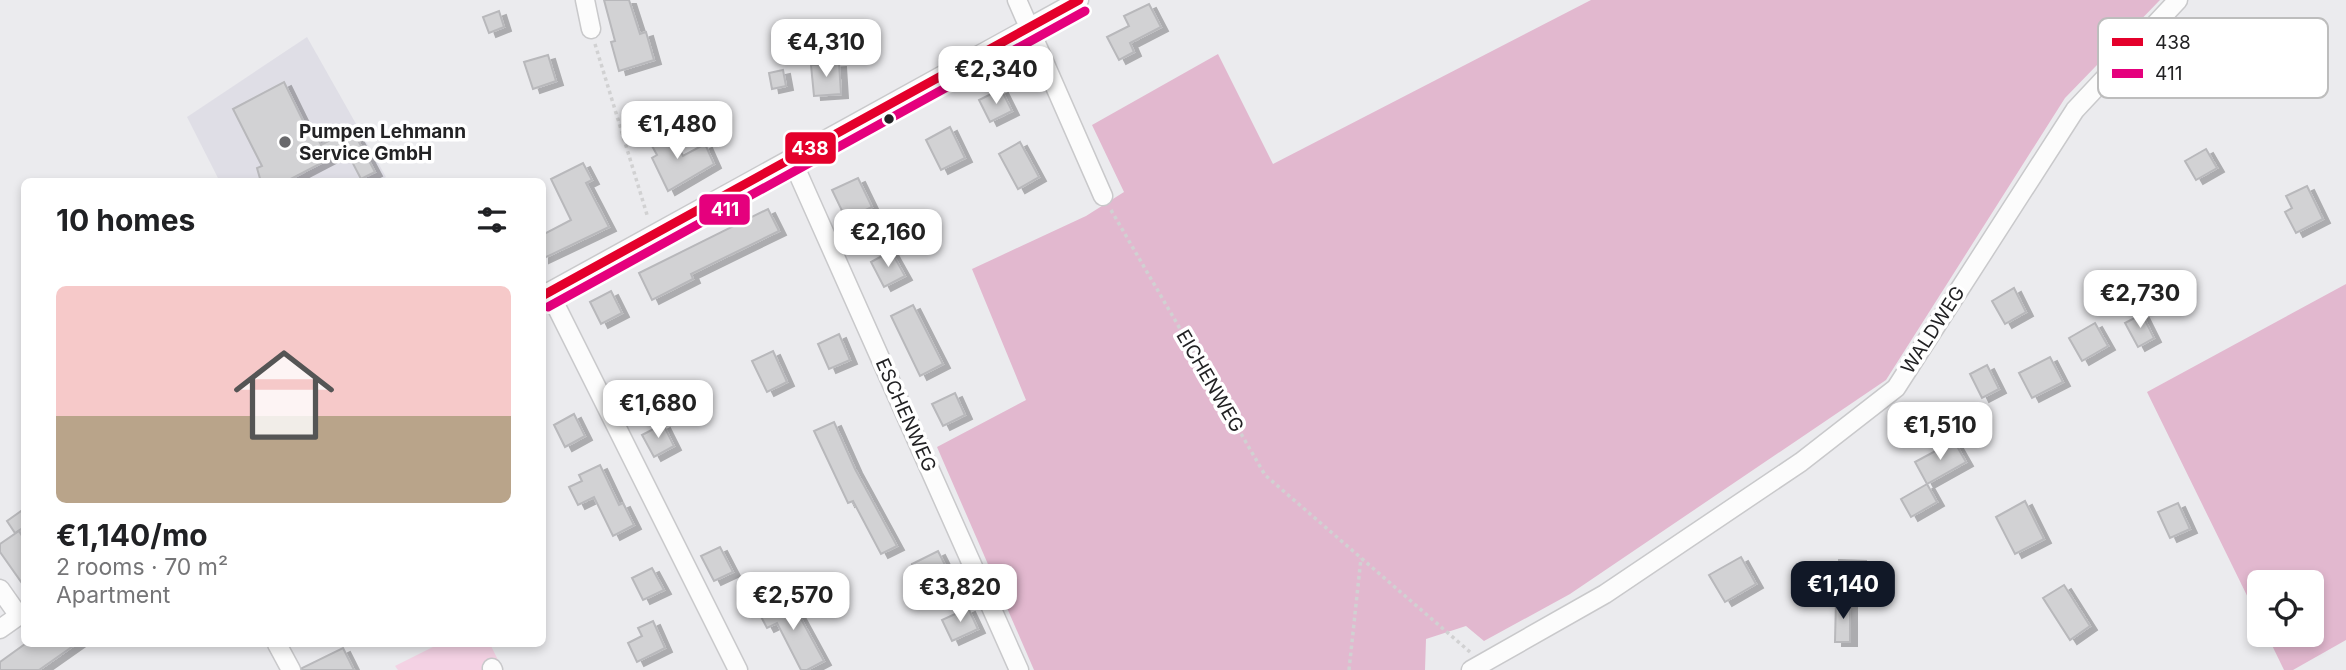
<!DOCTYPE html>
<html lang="en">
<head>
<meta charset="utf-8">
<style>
	:root { --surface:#fff; --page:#f6f6f6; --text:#202124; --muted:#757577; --line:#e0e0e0; --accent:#111827 }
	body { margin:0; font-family:Inter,sans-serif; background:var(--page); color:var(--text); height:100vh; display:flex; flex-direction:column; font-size:26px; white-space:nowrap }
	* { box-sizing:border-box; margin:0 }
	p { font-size:23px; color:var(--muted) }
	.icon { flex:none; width:38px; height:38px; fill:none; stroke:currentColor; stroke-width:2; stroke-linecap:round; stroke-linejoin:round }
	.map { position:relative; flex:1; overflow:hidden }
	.side { position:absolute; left:21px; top:178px; width:525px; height:469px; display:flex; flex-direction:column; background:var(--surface); border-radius:10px; box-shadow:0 4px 10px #0003 }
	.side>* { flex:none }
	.controls { position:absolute; left:2247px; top:570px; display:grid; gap:14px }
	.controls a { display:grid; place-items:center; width:77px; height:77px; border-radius:10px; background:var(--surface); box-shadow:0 4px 10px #0003; font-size:35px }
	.price { position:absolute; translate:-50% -60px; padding:0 16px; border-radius:14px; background:#fff; color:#222; font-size:23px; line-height:46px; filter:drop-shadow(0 2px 4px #0008) }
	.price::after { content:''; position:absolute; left:50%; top:42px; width:21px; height:16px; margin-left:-10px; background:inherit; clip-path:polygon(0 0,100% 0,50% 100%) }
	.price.selected { background:var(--accent); color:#fff }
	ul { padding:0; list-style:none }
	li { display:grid; align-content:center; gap:14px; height:371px; padding:0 35px }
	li+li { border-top:2px solid var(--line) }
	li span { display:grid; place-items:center; height:217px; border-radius:10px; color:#555 }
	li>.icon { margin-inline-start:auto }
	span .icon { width:126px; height:126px; fill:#fffc; stroke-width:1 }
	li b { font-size:30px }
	h2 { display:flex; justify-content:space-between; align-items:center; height:84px; padding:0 35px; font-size:30px }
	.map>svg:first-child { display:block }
	.built { fill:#dfdee6 }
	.green { fill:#f4d2e4 }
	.forest { fill:#e2b8cf }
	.building { fill:#d2d2d4; stroke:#b8b8bb; stroke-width:2; filter:url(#shadow) }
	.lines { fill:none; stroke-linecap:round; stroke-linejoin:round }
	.minor-casing { stroke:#c9c9cb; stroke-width:21 }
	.path { stroke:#d1d1d2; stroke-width:3.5; stroke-dasharray:3.5 3.5; stroke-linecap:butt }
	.minor { stroke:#fcfcfc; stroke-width:18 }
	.bus-1-casing { stroke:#fff; stroke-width:14 }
	.bus-2-casing { stroke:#fff; stroke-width:14 }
	.bus-1 { stroke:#e4002b; stroke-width:9 }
	.bus-2 { stroke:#e5007d; stroke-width:9 }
	.bus-dot { fill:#222224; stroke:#fff; stroke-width:2.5 }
	.poi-dot { fill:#68686b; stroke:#fff; stroke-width:2.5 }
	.labels { text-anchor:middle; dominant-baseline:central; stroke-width:7; stroke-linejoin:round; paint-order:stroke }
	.poi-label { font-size:19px; font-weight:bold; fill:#222224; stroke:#fff; text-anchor:start }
	.street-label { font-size:19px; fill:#222224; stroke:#fff }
	.key { fill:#fff; stroke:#bdbdbd; stroke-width:2 }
	.key-label { font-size:19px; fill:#222224 }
	.line-badge { stroke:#fff; stroke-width:2.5 }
	.badge-label { font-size:19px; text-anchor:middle; font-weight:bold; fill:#fff }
</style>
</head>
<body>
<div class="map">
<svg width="2346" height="670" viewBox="0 0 2346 670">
	<defs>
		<filter id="shadow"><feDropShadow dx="7" dy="4" stdDeviation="0" flood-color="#0004"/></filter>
	</defs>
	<rect width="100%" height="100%" fill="#ebebee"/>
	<!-- built -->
	<polygon class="built" points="307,37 386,177 377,182 220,182 187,117"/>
	<!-- green -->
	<polygon class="green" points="439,644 490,644 503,670 398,670 395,666"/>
	<!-- forest -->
	<g class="forest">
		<polygon points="1591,0 2160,0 2065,98 1886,380 1570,594 1484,641 1466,626 1426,639 1425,670 1034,670 937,447 1026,400 972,269 1086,216 1124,192 1092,125 1218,54 1273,164"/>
		<polygon points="2346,284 2346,640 2293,670 2284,670 2267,635 2312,635 2312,583 2259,583 2259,620 2147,392"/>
	</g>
	<!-- building -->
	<g class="building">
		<polygon points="604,0 629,0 640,34 646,32 654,60 619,71 611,42 615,41"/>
		<polygon points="1149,4 1161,27 1130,43 1134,52 1119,60 1107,37 1129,26 1124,16"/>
		<polygon points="499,11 504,27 489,33 483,17"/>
		<polygon points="548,55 556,81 533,89 524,62"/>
		<polygon points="839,63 841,94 814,96 811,65"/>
		<polygon points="783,70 786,86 772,89 769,73"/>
		<polygon points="284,82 305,125 310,123 321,145 352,129 375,172 361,179 346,150 285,182 261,182 257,168 262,166 233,109"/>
		<polygon points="1001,89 1012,111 990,122 979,100"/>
		<polygon points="950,127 965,158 941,170 926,140"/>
		<polygon points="663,128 675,153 680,150 683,156 705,144 714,164 668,191 652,158 657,155 647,137"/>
		<polygon points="1020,142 1039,177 1018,189 999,154"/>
		<polygon points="2206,149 2217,168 2196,180 2185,161"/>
		<polygon points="583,163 592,180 586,183 609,227 542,259 542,235 571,220 551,179"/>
		<polygon points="858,178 872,207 846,219 832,190"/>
		<polygon points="2307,186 2323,219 2296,233 2285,212 2292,208 2286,196"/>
		<polygon points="768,209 779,231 691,274 693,279 652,300 639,273"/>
		<polygon points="891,251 905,276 884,287 871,262"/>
		<polygon points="2014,288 2026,312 2005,324 1992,301"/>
		<polygon points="611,291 622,313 601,324 590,302"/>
		<polygon points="913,305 943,364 920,376 891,316"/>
		<polygon points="2142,314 2154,338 2138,347 2125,323"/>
		<polygon points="2095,323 2108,346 2082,361 2069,338"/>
		<polygon points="839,334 850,360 829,369 818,344"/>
		<polygon points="773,351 787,382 767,392 752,361"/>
		<polygon points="2050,357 2063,382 2032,398 2019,373"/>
		<polygon points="1987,365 1999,389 1982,398 1970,374"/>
		<polygon points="955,393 965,415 943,426 932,404"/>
		<polygon points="574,414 585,436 565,447 554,425"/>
		<polygon points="834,422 855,469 897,546 881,554 853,501 848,503 814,431"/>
		<polygon points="663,424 674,446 654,457 642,435"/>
		<polygon points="1954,441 1966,462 1927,484 1915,462"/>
		<polygon points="600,465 619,505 623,503 634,525 613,536 594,497 578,505 569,487 582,481 579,475"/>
		<polygon points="1927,484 1937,502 1911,517 1901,499"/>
		<polygon points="2025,501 2044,539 2015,554 1996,517"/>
		<polygon points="2178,503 2190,529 2170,538 2158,512"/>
		<polygon points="24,509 24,527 15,533 7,521"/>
		<polygon points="19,531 24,539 24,586 0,552 0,544"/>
		<polygon points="720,547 733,572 714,581 701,556"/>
		<polygon points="938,551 947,569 921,581 912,564"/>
		<polygon points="1741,557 1756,584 1725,602 1709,575"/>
		<polygon points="1839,560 1866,561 1865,586 1838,585"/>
		<polygon points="652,568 664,590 643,600 632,578"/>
		<polygon points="2064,585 2090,626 2070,640 2043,598"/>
		<polygon points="788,595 824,661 807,670 801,670 777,623 767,628 758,611"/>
		<polygon points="1836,599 1850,599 1850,642 1835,642"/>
		<polygon points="968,608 978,629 952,641 942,620"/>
		<polygon points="653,621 665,648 637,662 628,643 642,636 638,628"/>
		<polygon points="25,644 76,644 39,670 0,670 0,662"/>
		<polygon points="343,648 354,670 302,670 302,668"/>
	</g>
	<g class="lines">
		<defs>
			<g id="minor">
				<polyline points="585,0 591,29"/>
				<polyline points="1017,0 1103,196"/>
				<polyline points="792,160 1019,670"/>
				<polyline points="549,292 738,670"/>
				<polyline points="542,296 1079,0"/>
				<polyline points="0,589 19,616"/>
				<polyline points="0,629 24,612"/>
				<polyline points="277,644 291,670"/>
				<polyline points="492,668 493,670"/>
				<polyline points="1471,670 1605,594 1801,462 1896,388 2075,110 2178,0"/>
			</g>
		</defs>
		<!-- minor casing -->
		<use href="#minor" class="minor-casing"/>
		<!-- path -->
		<g class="path">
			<polyline points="595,44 648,218"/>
			<polyline points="1111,210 1265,475 1470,652"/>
			<polyline points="1349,670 1361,558"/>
		</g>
		<!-- minor -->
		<use href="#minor" class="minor"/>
		<defs>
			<polyline id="bus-1" points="542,296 1079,0"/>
			<polyline id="bus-2" points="548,307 1085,11"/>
		</defs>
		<!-- bus-1 casing -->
		<use href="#bus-1" class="bus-1-casing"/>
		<!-- bus-2 casing -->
		<use href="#bus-2" class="bus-2-casing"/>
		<!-- bus-1 -->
		<use href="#bus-1" class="bus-1"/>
		<!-- bus-2 -->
		<use href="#bus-2" class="bus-2"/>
	</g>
	<!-- markers -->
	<circle class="bus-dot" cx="889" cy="119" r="6"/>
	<circle class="poi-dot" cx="285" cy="142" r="7"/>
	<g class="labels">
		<!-- poi labels -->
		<g class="poi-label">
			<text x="299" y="131">Pumpen Lehmann<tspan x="299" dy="22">Service GmbH</tspan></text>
		</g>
		<!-- street labels -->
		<g class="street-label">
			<text transform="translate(1933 330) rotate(-57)">WALDWEG</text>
			<text transform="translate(1210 381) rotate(60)">EICHENWEG</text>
			<text transform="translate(906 415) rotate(66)">ESCHENWEG</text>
		</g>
	</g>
	<!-- legend -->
	<rect x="2098" y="18" width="230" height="80" rx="10" class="key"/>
	<rect x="2112" y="38" width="31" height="8" fill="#e4002b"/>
	<rect x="2112" y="69" width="31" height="9" fill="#e5007d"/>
	<g class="key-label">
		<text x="2155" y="49">438</text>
		<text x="2155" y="80">411</text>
	</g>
	<g class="line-badge">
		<rect x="784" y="131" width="53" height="34" rx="7" fill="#e4002b"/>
		<rect x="698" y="193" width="53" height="33" rx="7" fill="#e5007d"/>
	</g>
	<g class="badge-label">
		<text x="810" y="155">438</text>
		<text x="725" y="216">411</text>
	</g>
</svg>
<div class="controls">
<a><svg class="icon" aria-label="locate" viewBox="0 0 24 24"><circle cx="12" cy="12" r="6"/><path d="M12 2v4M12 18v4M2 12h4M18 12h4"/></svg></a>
</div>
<b class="price" style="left:826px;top:79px">€4,310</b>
<b class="price" style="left:996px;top:106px">€2,340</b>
<b class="price" style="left:677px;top:161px">€1,480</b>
<b class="price" style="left:888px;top:269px">€2,160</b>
<b class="price" style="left:2140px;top:330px">€2,730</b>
<b class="price" style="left:658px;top:440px">€1,680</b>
<b class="price" style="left:1940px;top:462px">€1,510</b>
<b class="price selected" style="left:1843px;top:621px">€1,140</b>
<b class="price" style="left:960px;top:624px">€3,820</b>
<b class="price" style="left:793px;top:632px">€2,570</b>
<section class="side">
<h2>10 homes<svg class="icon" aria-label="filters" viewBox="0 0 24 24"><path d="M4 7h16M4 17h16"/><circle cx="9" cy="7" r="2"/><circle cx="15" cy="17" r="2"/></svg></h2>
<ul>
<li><span style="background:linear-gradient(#f6c9c9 60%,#b9a48a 0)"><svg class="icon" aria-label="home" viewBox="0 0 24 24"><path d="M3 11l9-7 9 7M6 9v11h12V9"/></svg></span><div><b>€1,140/mo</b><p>2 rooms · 70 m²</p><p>Apartment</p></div></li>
</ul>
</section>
</div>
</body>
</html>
